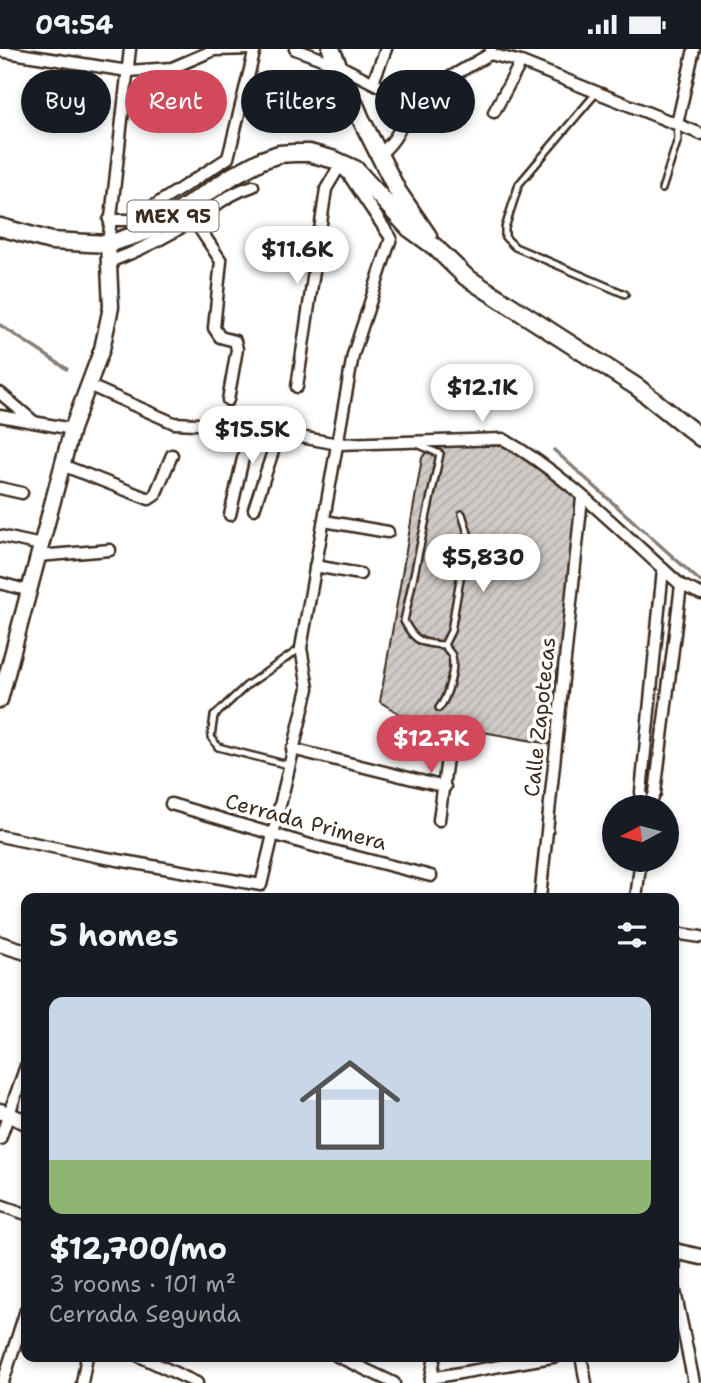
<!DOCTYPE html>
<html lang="en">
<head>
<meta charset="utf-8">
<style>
	:root { --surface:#171b24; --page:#20242c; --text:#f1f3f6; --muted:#9ea1a6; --line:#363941; --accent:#d1495b }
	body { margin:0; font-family:"Shantell Sans",sans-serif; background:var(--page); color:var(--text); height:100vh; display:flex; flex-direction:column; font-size:26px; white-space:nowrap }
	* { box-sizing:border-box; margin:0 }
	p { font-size:23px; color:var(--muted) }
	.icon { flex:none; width:38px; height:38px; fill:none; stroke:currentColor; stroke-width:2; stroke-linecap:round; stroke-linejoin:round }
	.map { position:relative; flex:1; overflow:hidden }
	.drawer { position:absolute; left:21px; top:844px; width:658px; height:469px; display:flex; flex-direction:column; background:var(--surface); border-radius:14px; box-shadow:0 4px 10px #0003 }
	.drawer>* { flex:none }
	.hud { position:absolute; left:21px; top:21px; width:660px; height:63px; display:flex; gap:14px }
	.needle { width:46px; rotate:263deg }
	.fabs { position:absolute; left:602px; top:746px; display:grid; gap:14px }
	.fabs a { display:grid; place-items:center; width:77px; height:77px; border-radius:50%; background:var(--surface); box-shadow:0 4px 10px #0003; font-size:35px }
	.price { position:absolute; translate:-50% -60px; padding:0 16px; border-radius:24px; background:#fff; color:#222; font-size:23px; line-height:46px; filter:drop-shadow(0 2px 4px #0008) }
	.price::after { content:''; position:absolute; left:50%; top:42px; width:21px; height:16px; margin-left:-10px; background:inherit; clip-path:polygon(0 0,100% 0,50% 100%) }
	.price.selected { background:var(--accent); color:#fff }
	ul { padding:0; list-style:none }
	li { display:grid; align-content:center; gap:14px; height:371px; padding:0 28px }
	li+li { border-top:2px solid var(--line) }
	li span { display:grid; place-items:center; height:217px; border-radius:14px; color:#555 }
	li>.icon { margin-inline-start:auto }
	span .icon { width:126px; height:126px; fill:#fffc; stroke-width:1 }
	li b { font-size:30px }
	h2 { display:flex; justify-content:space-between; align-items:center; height:84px; padding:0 28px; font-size:30px }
	.pill { padding:0 24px; border-radius:32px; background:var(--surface); box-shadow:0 4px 10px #0003; font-size:24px; line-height:63px }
	.pill.selected { background:var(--accent); color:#fff }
	.status { display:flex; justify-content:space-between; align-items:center; height:49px; padding:0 35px; background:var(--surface); direction:ltr }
	.status svg { height:19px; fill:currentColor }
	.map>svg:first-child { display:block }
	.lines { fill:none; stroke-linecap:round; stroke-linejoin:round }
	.stream { stroke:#887e77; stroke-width:3.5 }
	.building { fill:url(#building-hatch); stroke:#3b2a1e; stroke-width:2 }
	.lane-casing { stroke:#3b2a1e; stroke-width:10 }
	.street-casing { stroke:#3b2a1e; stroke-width:15 }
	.secondary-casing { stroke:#3b2a1e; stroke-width:19 }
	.primary-casing { stroke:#3b2a1e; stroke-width:21 }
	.lane { stroke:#fff; stroke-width:5 }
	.street { stroke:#fff; stroke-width:10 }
	.secondary { stroke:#fff; stroke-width:14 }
	.primary { stroke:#fff; stroke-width:16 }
	.labels { text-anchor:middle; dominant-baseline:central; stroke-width:7; stroke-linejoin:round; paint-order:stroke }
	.shield { fill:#fff; stroke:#766a62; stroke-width:2 }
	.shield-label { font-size:19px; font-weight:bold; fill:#3b2a1e }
	.street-label { font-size:21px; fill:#3b2a1e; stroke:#fff }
</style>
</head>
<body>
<div class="status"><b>09:54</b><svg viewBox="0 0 49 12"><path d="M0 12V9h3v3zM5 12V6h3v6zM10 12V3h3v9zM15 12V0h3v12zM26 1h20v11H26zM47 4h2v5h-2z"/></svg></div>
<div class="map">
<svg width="701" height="1334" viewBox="0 0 701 1334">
	<defs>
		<pattern id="building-hatch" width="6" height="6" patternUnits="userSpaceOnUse" patternTransform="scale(1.75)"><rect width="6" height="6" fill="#cfcac7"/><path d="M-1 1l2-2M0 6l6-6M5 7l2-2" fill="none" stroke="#b3aeaa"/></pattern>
	</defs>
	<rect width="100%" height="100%" fill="#fff"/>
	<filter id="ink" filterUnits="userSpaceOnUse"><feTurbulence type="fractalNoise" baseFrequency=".0143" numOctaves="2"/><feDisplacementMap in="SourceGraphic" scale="14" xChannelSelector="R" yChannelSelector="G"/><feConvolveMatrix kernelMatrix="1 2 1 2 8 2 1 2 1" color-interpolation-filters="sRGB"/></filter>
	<g filter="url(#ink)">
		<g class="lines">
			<!-- stream -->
			<g class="stream">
				<polyline points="0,276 67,320"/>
				<polyline points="554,401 701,533"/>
			</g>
		</g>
		<!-- building -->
		<polygon class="building" points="502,393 580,450 550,695 443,676 400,665 380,653 422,409 433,394"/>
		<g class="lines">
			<defs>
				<g id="lane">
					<polyline points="597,43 519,135 505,179 505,188 515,198 625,245"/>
					<polyline points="662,140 678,90 677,75"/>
					<path d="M 417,395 L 440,405 L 404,572 C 414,592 422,595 444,596 L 451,582 L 468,484 L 462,465"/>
					<path d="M 439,659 C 447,650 457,616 451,605 C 449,602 446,599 444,596"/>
					<polyline points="288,716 218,698 211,688 214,667 246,637 301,599"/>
				</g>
				<g id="street">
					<polyline points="295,0 338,16 409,52"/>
					<polyline points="0,2 128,22 172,19 214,1 255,0"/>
					<polyline points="490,5 521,13 701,85"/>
					<polyline points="373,33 386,0"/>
					<polyline points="494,63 521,13"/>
					<polyline points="677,75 694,0"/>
					<path d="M 379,106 C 399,89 402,76 409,52 L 490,5 L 491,1"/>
					<polyline points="186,159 221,212 214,279 220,288 235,292 237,300 228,351"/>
					<polyline points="109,171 132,171 228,109 255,0"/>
					<polyline points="108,195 130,0"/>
					<path d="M 109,213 C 139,202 165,189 192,172 C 215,158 227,145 253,137"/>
					<path d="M 88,336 L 174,374 L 242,377 L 338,395 L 503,390 C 568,426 625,487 681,536 L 701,545"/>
					<polyline points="297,338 326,140 339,118"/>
					<polyline points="0,344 33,372"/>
					<polyline points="0,367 72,380"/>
					<polyline points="62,416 149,450 155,446 172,406"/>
					<polyline points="0,439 22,444"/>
					<polyline points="254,460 279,384"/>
					<polyline points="230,466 250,379"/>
					<polyline points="324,472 388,483"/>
					<polyline points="0,487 41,496"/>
					<polyline points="38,507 110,501"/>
					<polyline points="315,517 360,525"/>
					<polyline points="0,534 30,542"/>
					<polyline points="292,700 445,738"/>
					<polyline points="171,755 310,796 431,827"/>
					<polyline points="644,758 641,743 663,520"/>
					<polyline points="649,758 655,744 681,536"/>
					<polyline points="439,771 450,685"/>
					<polyline points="0,787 95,807 261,836 308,639 301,599 353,306 391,189 348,125 339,117"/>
					<polyline points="540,849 582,449"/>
					<polyline points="636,849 641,810"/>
					<polyline points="674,884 701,888"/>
					<polyline points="0,1090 26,1017"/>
					<polyline points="0,1156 26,1165"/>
					<polyline points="674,1237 694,1334"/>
					<polyline points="674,1237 675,1199"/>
					<polyline points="139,1307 197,1334"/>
					<polyline points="337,1307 394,1334"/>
					<polyline points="581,1307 586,1334"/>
					<polyline points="431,1329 558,1307"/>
					<polyline points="3,1333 26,1261"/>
					<polyline points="82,1334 87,1307"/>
					<polyline points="430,1334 435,1307"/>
				</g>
				<g id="secondary">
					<polyline points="0,651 72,380 102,300 111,258 108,195"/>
					<polyline points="0,895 26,903"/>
					<polyline points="0,1062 26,1073"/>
					<polyline points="674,1202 701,1208"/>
				</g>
				<g id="primary">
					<polyline points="331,0 361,70 398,143 428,187"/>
					<polyline points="0,178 51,192 108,195 151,181 234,126 262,111 279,105 294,104 309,104 335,111 355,120 409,179 435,198 466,228 637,338 701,389"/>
				</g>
			</defs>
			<!-- lane casing -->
			<use href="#lane" class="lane-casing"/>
			<!-- street casing -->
			<use href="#street" class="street-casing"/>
			<!-- secondary casing -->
			<use href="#secondary" class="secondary-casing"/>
			<!-- primary casing -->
			<use href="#primary" class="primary-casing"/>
			<!-- lane -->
			<use href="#lane" class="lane"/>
			<!-- street -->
			<use href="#street" class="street"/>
			<!-- secondary -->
			<use href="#secondary" class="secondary"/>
			<!-- primary -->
			<use href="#primary" class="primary"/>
		</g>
	</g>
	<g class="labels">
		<!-- shield labels -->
		<rect class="shield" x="127.5" y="151.5" width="91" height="31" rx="5"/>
		<g class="shield-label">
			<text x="173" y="167">MEX 95</text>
		</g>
		<!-- street labels -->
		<g class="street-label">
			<text transform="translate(540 668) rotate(-84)">Calle Zapotecas</text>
			<text transform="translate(306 773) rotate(15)">Cerrada Primera</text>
		</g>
	</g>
</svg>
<div class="fabs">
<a><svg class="needle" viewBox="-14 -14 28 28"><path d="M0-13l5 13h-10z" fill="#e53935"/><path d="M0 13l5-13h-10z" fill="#9ea1a6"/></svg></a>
</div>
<b class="price" style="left:297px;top:237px">$11.6K</b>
<b class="price" style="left:482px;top:375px">$12.1K</b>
<b class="price" style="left:252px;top:417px">$15.5K</b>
<b class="price" style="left:483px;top:545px">$5,830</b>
<b class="price selected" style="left:431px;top:726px">$12.7K</b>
<div class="hud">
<a class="pill">Buy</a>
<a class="pill selected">Rent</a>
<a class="pill">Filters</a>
<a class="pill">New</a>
</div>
<section class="drawer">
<h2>5 homes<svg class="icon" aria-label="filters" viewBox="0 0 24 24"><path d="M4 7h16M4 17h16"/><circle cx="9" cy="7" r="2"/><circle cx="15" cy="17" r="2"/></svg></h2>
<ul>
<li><span style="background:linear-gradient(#c9d6e8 75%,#8fb573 0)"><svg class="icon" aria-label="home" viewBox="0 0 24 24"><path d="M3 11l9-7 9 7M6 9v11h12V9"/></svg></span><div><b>$12,700/mo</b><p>3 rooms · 101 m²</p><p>Cerrada Segunda</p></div></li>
</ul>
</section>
</div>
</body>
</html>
